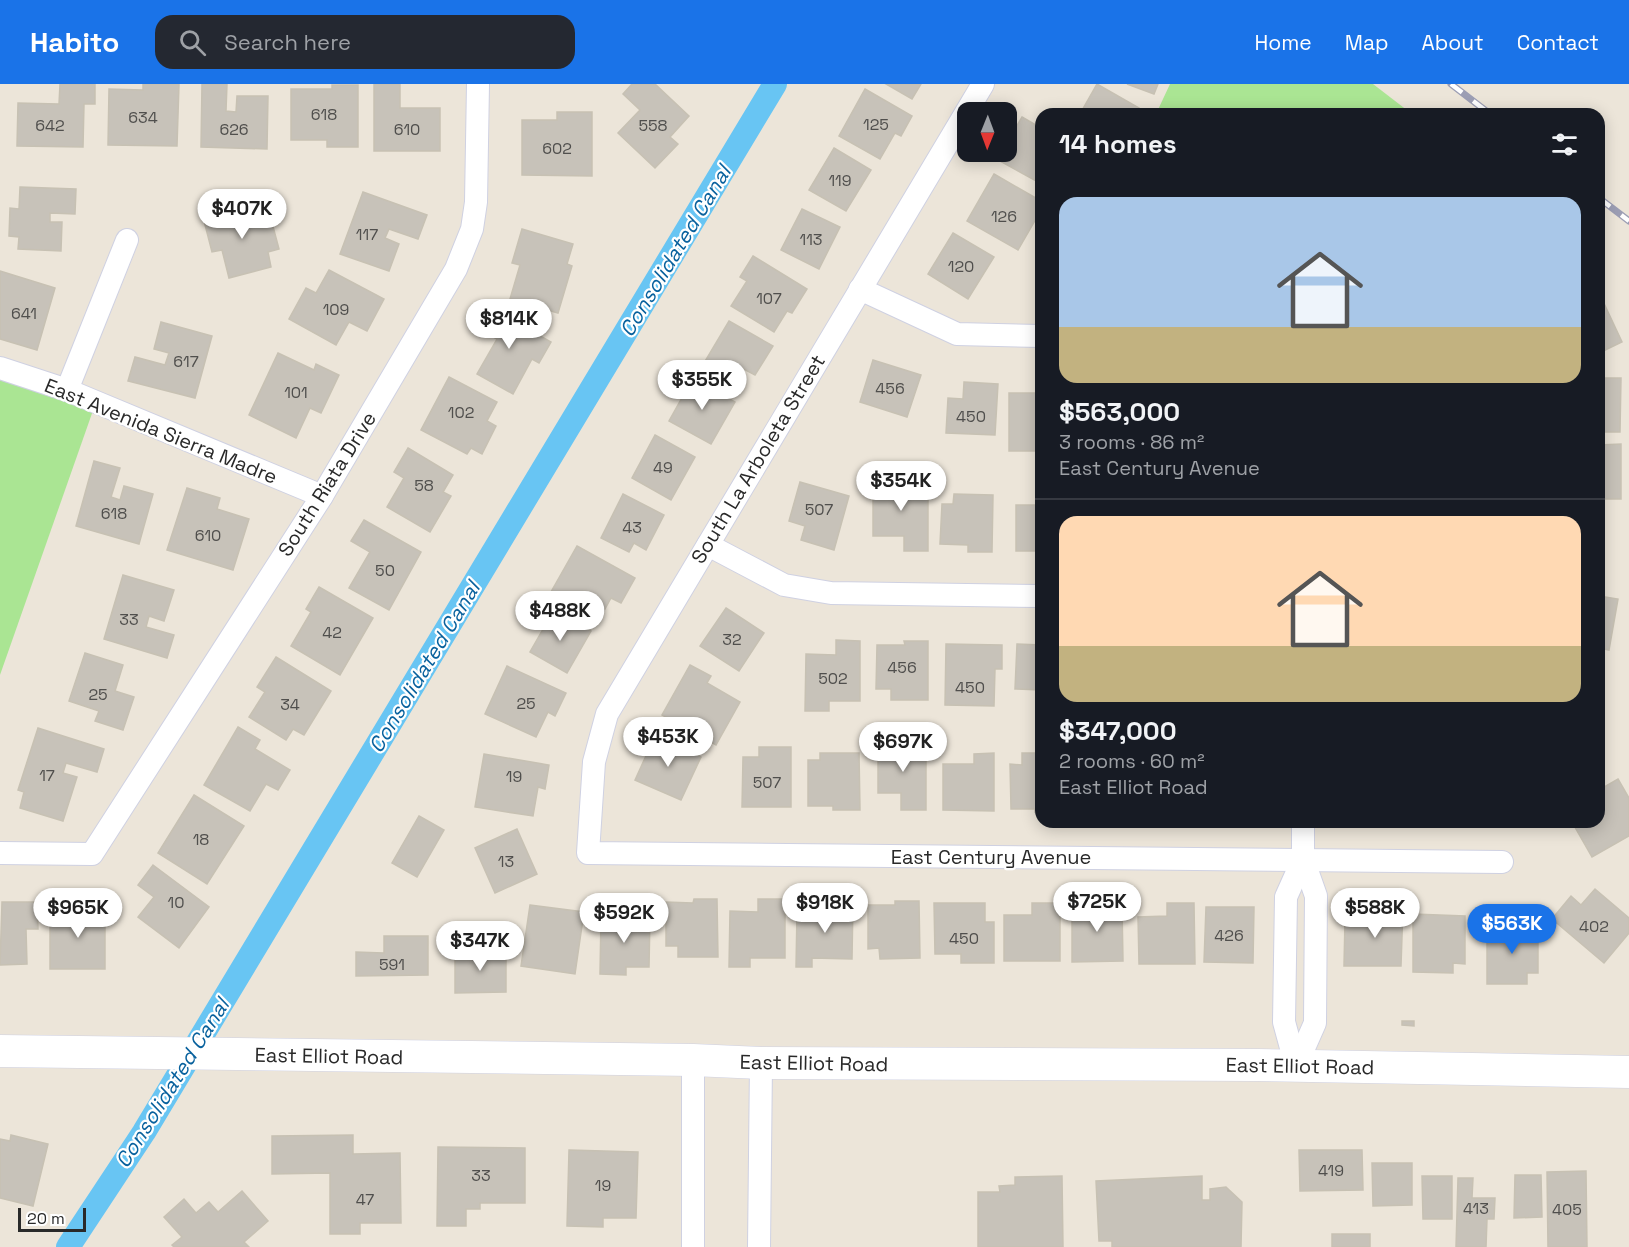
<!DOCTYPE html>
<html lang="en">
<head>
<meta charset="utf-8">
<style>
	:root { --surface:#171b24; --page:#242831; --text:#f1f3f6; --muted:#9ea1a6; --line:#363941; --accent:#1a73e8 }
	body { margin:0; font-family:"Space Grotesk",sans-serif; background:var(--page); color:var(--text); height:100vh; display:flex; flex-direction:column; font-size:22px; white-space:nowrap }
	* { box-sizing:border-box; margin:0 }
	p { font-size:20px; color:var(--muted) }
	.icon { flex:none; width:33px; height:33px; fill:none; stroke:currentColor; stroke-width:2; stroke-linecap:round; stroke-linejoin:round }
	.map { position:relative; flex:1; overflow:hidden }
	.sheet { position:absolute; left:1035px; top:24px; width:570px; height:720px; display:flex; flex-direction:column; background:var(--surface); border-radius:18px; box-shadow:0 3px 15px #0003 }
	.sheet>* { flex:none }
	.needle { width:39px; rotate:181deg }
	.fabs { position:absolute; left:957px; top:18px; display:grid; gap:12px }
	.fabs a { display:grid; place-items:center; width:60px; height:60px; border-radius:12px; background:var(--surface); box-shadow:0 3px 15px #0003; font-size:30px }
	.scale { position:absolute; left:18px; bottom:15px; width:68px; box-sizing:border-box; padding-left:6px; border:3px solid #292929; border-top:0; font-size:16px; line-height:21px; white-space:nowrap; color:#292929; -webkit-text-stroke:4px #fff; paint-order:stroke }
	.price { position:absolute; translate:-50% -51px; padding:0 14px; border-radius:21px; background:#fff; color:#222; font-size:20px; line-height:39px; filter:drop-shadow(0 2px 3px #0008) }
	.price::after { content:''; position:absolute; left:50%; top:36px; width:18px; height:14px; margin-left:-9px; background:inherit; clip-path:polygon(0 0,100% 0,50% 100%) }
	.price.on { background:var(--accent); color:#fff }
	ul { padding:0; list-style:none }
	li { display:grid; align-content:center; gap:12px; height:318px; padding:0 24px }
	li+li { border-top:2px solid var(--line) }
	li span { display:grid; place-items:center; height:186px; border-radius:18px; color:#555 }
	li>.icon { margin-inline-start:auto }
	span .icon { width:108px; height:108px; fill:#fffc; stroke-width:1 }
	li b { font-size:26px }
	h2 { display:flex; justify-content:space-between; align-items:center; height:72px; padding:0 24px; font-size:26px }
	header { display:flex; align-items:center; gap:36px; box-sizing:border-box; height:84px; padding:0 30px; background:var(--accent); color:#fff }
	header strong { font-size:28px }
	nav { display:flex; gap:33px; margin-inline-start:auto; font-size:21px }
	.search { width:420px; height:54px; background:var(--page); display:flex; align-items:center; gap:15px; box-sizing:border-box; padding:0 21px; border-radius:18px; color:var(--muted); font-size:22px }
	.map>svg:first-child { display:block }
	.green { fill:#aae593 }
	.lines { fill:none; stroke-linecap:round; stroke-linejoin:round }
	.canal { stroke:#68c5f3; stroke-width:24 }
	.building { fill:#c7c2b9; stroke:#c7c1b3; stroke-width:1.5 }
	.street-casing { stroke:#cfd1e2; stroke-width:24 }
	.secondary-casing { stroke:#cfd1e2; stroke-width:33 }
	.street { stroke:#fff; stroke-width:22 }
	.secondary { stroke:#fff; stroke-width:32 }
	.rail-casing { stroke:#9c9eb4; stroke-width:7 }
	.rail { stroke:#fff; stroke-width:4.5; stroke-dasharray:14; stroke-linecap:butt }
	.labels { text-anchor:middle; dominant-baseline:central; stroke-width:4.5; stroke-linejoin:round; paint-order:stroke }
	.number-label { font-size:16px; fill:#504f4d }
	.street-label { font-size:20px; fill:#292929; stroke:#fff }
	.water-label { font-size:21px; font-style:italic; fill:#08619d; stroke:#fff }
</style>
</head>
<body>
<header>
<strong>Habito</strong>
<div class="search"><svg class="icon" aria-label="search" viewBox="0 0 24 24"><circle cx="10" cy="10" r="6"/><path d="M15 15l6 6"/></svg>Search here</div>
<nav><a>Home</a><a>Map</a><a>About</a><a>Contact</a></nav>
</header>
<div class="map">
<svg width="1629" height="1163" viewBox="0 0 1629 1163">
	<rect width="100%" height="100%" fill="#ece5d9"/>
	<!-- green -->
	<g class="green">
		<polygon points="1170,0 1373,0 1412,30 1156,30"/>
		<polygon points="0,284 96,318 0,591"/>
	</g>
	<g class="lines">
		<!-- canal -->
		<polyline class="canal" points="68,1163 144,1048 775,0"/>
	</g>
	<!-- building -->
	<g class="building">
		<polygon points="60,0 95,0 95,20 84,20 83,63 17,62 18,19 59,20"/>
		<polygon points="143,0 179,0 177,62 108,61 109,5 143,6"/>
		<polygon points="202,0 227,0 226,27 236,28 237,12 268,12 267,65 201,63"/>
		<polygon points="374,0 400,0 400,24 440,24 440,67 374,67"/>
		<polygon points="632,0 655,0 689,32 670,53 678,60 655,84 618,49 640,26 623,10"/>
		<polygon points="886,0 921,0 912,15"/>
		<polygon points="1097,0 1139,24 1135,30 1080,30"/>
		<polygon points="1127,0 1158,0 1154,10"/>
		<polygon points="332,1 358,1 358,63 327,63 327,56 291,56 291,5 332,5"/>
		<polygon points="865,5 912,32 901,52 895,49 880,75 839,52"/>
		<polygon points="557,28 592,28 592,92 522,91 522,36 557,36"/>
		<polygon points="1022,33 1041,44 1041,92 1038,98 998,76 1002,68 1006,68 1006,60"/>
		<polygon points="834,64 871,86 846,127 809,106"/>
		<polygon points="994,90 1041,117 1041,126 1018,166 967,137"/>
		<polygon points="20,103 76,105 75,130 50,129 50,138 62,138 61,167 18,165 19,153 9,152 10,124 19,125"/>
		<polygon points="363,108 427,131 418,155 389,145 385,154 399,160 389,187 340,170"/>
		<polygon points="253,120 258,138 271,135 279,165 268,168 271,183 229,194 222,166 212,168 203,133"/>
		<polygon points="802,125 840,143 819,185 781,166"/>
		<polygon points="522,145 573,160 567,180 572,182 558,229 510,215 520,181 512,179"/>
		<polygon points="953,149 994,173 968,215 928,190"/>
		<polygon points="753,172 807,205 792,229 787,227 774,248 731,222 747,197 740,193"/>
		<polygon points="329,186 384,215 367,247 349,238 336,261 289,235 306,204 316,209"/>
		<polygon points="0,187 55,204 37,266 0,255"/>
		<polygon points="1601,213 1622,258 1599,269 1599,214"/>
		<polygon points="489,223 551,258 539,279 532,275 513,310 477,290 497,255 477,244"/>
		<polygon points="729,237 773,262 755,291 742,284 735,297 704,279"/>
		<polygon points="161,238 212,252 195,314 128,297 135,273 165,281 169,269 154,265"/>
		<polygon points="278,269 314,286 316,280 339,291 321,329 310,324 296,354 249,331"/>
		<polygon points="873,276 921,291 907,333 860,318"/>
		<polygon points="449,293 497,318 487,337 496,342 482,370 471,364 467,370 421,346"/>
		<polygon points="693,294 735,318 711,360 669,337"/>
		<polygon points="1599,294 1621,294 1620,348 1599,348"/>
		<polygon points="964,298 998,300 995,351 946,349 948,314 963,315"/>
		<polygon points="1036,301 1041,301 1041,367 1009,367 1009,309 1036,309"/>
		<polygon points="655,351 695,373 671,416 632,394"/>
		<polygon points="1621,360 1621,415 1599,415 1599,361"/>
		<polygon points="408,364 453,391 443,408 451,412 430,448 387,423 404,394 394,388"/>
		<polygon points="94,377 120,384 111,413 120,416 124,402 153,410 139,460 76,442"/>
		<polygon points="873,393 912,393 912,407 928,407 928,467 904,467 904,452 873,452"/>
		<polygon points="800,398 849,412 834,466 801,456 805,442 789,437"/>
		<polygon points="187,404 220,414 217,425 249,435 233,486 167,466"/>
		<polygon points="623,410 664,431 646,466 634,459 629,468 601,454"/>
		<polygon points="954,410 993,411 992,468 968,468 968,461 940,460 942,420 953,420"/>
		<polygon points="1040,413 1041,467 1016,467 1016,421 1040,421"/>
		<polygon points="1599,434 1603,434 1601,483 1599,483"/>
		<polygon points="364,436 421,468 389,526 349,504 370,468 351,457"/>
		<polygon points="577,462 635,494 621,519 611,514 600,534 551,508"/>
		<polygon points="123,491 174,506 164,537 149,532 146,543 174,551 167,574 104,555"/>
		<polygon points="319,503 373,534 340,591 291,562 311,528 306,525"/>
		<polygon points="1599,512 1618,515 1609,566 1599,564"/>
		<polygon points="726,524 764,549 739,587 700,562"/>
		<polygon points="554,526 591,547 567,589 530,568"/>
		<polygon points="836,556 860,557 860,617 829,617 829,627 805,627 806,570 836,571"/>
		<polygon points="904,557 928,557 928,616 891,616 891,605 876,605 877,561 905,561"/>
		<polygon points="946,560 1002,561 1002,585 995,585 994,622 945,621"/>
		<polygon points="1017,560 1041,561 1041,606 1015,605"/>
		<polygon points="85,569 123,581 115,607 134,613 123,646 95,637 99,627 69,617"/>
		<polygon points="276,573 331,607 304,651 293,645 286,656 249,633 265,608 257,603"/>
		<polygon points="690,581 711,592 707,599 740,618 716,661 662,631"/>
		<polygon points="507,582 566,609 555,632 548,628 536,653 485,630"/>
		<polygon points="238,643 260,656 255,665 290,686 278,706 266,700 250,727 204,701"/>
		<polygon points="38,644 104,665 97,688 66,679 63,689 77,693 63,737 20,724 24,708 18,706"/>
		<polygon points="655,652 701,673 681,716 635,696"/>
		<polygon points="878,656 899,656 899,663 926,663 926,726 901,726 901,709 878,709"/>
		<polygon points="759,663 791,663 791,723 742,723 743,673 759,673"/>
		<polygon points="820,669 859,669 860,726 833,726 833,722 808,722 808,676 820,676"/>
		<polygon points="994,669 994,727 943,726 943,680 974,680 974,670"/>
		<polygon points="1022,669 1041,669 1041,727 1035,728 1035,725 1011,725 1010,680 1022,681"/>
		<polygon points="484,670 549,681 545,705 538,703 533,732 475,723"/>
		<polygon points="1618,695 1629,714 1629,752 1592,773 1572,738 1599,738 1599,706"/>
		<polygon points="194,711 244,742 207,800 158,769"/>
		<polygon points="419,732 444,746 417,793 392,779"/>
		<polygon points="517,745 537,790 495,809 475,764"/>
		<polygon points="153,781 209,823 179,864 138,833 154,813 138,801"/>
		<polygon points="1595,805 1629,834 1629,849 1604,879 1552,835 1571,812 1581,821"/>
		<polygon points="694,815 717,815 718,873 678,873 678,862 666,862 666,818 693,819"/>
		<polygon points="758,815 785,815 785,874 750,874 750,883 729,883 730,827 758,828"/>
		<polygon points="824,816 853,817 852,875 812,874 812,883 796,883 797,829 824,830"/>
		<polygon points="895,817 919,817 920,874 880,875 879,864 868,865 868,821 895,821"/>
		<polygon points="2,818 37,818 38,845 26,845 27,880 0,881"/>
		<polygon points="934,819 985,819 985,838 994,838 994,879 961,879 961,870 935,870"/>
		<polygon points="1032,819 1060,819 1060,877 1004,877 1004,831 1032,831"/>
		<polygon points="1167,819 1194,819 1195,880 1139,880 1138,833 1167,832"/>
		<polygon points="1072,820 1122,822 1123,877 1072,878"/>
		<polygon points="530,821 584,828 575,890 521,882"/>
		<polygon points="1377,822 1403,823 1401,882 1344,882 1345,836 1376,836"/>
		<polygon points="1206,823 1254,823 1253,879 1204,878"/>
		<polygon points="105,824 105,885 50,885 50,825"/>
		<polygon points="1413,830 1465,832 1465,880 1453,879 1453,889 1413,888"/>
		<polygon points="601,833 650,833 649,883 626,883 626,891 600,890"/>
		<polygon points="1538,843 1538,889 1527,889 1527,900 1487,900 1487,845"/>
		<polygon points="384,852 428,852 428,891 356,892 356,868 384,869"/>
		<polygon points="455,868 506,868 506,908 455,909"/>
		<polygon points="1402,937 1414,937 1414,942 1402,941"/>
		<polygon points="11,1051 48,1060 33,1122 0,1114 0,1055 10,1057"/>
		<polygon points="353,1051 353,1070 400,1069 401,1139 360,1139 360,1150 330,1150 330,1089 272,1090 272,1052"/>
		<polygon points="438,1063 525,1064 525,1119 480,1119 480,1125 466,1125 466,1142 437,1142"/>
		<polygon points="569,1066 638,1068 636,1134 603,1134 603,1143 567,1142"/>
		<polygon points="1299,1066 1362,1066 1363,1106 1300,1107"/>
		<polygon points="1372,1079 1412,1079 1412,1121 1373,1122"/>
		<polygon points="1586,1087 1587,1163 1548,1163 1547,1088"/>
		<polygon points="1515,1091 1541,1091 1542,1133 1514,1134"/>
		<polygon points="1062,1092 1063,1163 978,1163 978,1108 1000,1108 999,1102 1015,1101 1015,1093"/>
		<polygon points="1202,1092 1202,1116 1210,1116 1210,1105 1226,1103 1242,1118 1241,1163 1112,1163 1112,1157 1099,1157 1096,1097"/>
		<polygon points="1422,1092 1452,1092 1452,1135 1423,1135"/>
		<polygon points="1458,1094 1473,1094 1472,1114 1495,1114 1494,1135 1487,1135 1486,1163 1456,1163"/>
		<polygon points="242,1107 268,1137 244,1158 249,1163 174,1163 172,1161 182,1153 164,1133 184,1115 196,1129 209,1118 218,1128"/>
		<rect x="1332" y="1150" width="38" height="13"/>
	</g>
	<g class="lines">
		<defs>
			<g id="street">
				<polyline points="983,0 607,630 594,678 588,769 1502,778"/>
				<polyline points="860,205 957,250 1041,252"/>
				<polyline points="0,284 67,306 322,412"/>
				<polyline points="67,306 127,156"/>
				<polyline points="708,461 784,501 831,509 1041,512"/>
				<polyline points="0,769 92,770 322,412 456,185 472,145 476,118 478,0"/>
				<polyline points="1296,982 1315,939 1316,812 1303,775 1303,738"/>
				<polyline points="1296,982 1284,938 1286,813 1303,775"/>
				<polyline points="693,1163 693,976"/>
				<polyline points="759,1163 761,979"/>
			</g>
			<polyline id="secondary" points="0,967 693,976 761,979 1258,981 1629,988"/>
		</defs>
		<!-- street casing -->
		<use href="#street" class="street-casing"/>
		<!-- secondary casing -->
		<use href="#secondary" class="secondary-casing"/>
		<!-- street -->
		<use href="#street" class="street"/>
		<!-- secondary -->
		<use href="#secondary" class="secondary"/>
		<defs>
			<g id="rail">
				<polyline points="1451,0 1490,30"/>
				<polyline points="1599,114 1629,137"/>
			</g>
		</defs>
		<!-- rail casing -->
		<use href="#rail" class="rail-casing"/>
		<!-- rail -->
		<use href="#rail" class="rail"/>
	</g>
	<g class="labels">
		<!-- number labels -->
		<g class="number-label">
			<text x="324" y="30">618</text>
			<text x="143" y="33">634</text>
			<text x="876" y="40">125</text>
			<text x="50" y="41">642</text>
			<text x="653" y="41">558</text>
			<text x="234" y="45">626</text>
			<text x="407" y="45">610</text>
			<text x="557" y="64">602</text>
			<text x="840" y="96">119</text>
			<text x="1004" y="132">126</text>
			<text x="367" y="150">117</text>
			<text x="811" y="155">113</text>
			<text x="961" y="182">120</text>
			<text x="769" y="214">107</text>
			<text x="336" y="225">109</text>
			<text x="24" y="229">641</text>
			<text x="186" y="277">617</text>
			<text x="890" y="304">456</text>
			<text x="296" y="308">101</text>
			<text x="461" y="328">102</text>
			<text x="971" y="332">450</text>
			<text x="663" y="383">49</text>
			<text x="424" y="401">58</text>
			<text x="819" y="425">507</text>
			<text x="114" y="429">618</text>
			<text x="632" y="443">43</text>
			<text x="208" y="451">610</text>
			<text x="385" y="486">50</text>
			<text x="129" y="535">33</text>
			<text x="332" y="548">42</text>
			<text x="732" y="555">32</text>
			<text x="902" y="583">456</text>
			<text x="833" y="594">502</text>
			<text x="970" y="603">450</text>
			<text x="98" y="610">25</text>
			<text x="526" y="619">25</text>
			<text x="290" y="620">34</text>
			<text x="47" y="691">17</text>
			<text x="514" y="692">19</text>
			<text x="767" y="698">507</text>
			<text x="201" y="755">18</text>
			<text x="506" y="777">13</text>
			<text x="176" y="818">10</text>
			<text x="1594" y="842">402</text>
			<text x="1229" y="851">426</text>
			<text x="964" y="854">450</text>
			<text x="392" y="880">591</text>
			<text x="1331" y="1086">419</text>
			<text x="481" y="1091">33</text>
			<text x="603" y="1101">19</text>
			<text x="365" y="1115">47</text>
			<text x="1476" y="1124">413</text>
			<text x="1567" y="1125">405</text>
		</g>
		<!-- street labels -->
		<g class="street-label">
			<text transform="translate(161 347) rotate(22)">East Avenida Sierra Madre</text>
			<text transform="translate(758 375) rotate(-59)">South La Arboleta Street</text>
			<text transform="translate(327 400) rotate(-58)">South Riata Drive</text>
			<text x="991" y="773">East Century Avenue</text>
			<text transform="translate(329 972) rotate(1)">East Elliot Road</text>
			<text transform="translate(814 979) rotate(1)">East Elliot Road</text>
			<text transform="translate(1300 982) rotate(1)">East Elliot Road</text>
		</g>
		<!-- water labels -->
		<g class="water-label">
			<text transform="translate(675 167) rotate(-59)">Consolidated Canal</text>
			<text transform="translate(424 583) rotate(-59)">Consolidated Canal</text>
			<text transform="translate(172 999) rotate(-58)">Consolidated Canal</text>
		</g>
	</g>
</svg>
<div class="fabs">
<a><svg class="needle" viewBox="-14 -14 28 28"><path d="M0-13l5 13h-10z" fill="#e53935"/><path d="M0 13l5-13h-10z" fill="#9ea1a6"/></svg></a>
</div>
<div class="scale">20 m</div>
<b class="price" style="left:242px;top:156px">$407K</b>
<b class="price" style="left:509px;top:266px">$814K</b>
<b class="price" style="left:702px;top:327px">$355K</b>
<b class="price" style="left:901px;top:428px">$354K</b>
<b class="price" style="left:560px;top:558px">$488K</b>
<b class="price" style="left:668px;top:684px">$453K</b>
<b class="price" style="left:903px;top:689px">$697K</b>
<b class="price" style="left:1097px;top:849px">$725K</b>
<b class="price" style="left:825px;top:850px">$918K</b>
<b class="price" style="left:78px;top:855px">$965K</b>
<b class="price" style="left:1375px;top:855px">$588K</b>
<b class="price" style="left:624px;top:860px">$592K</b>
<b class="price on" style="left:1512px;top:871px">$563K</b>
<b class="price" style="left:480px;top:888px">$347K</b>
<section class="sheet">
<h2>14 homes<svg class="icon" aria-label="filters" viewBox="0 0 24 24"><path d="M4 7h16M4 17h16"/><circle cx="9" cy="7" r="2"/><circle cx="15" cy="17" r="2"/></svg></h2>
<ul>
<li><span style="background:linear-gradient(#a9c7e8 70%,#c2b280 0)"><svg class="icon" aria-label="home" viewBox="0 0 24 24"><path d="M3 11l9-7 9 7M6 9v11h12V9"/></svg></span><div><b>$563,000</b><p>3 rooms · 86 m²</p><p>East Century Avenue</p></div></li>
<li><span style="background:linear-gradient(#ffd9b3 70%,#c2b280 0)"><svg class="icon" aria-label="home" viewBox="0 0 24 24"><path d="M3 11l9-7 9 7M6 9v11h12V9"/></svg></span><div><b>$347,000</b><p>2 rooms · 60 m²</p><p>East Elliot Road</p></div></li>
</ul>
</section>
</div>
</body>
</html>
